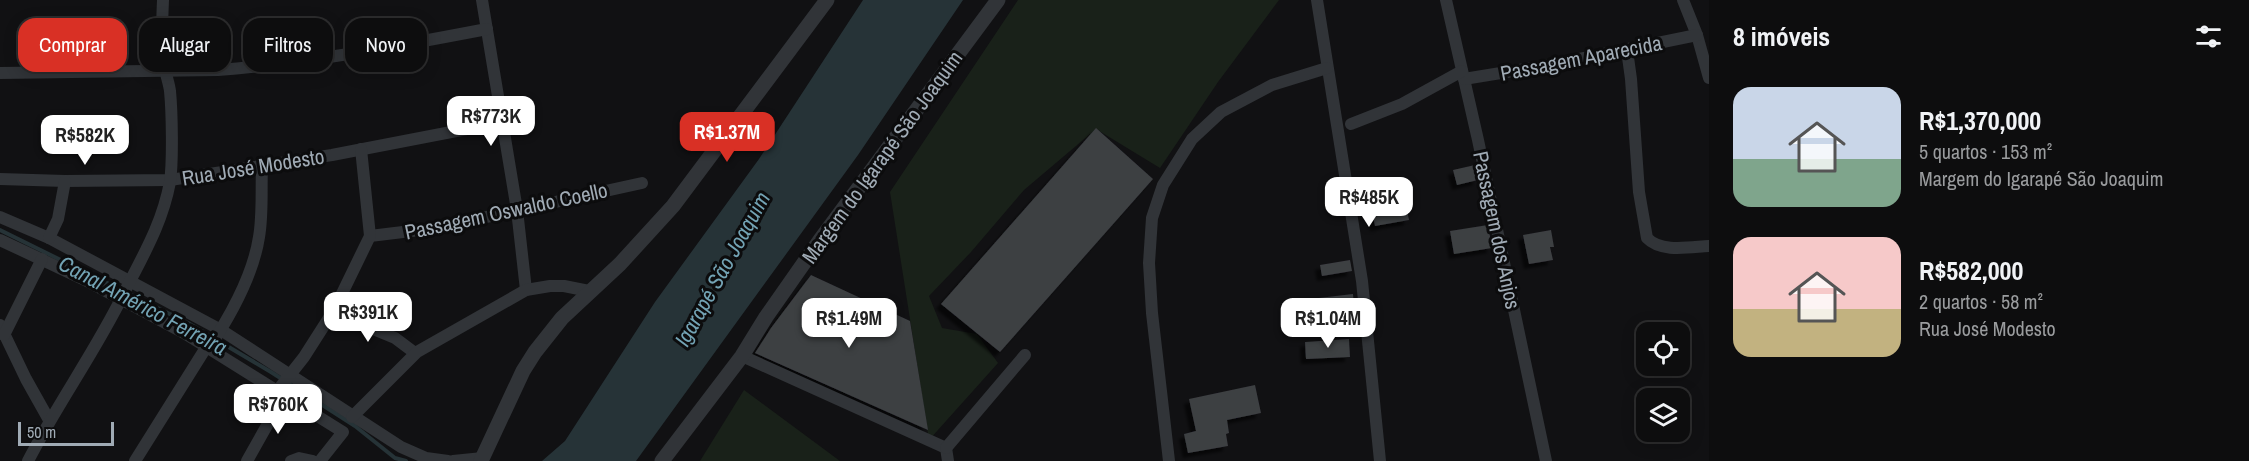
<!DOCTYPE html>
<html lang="pt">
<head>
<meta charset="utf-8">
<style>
	:root { --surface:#0d0d0e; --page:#1b1b1c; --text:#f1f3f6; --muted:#9a9c9e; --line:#2d2d2e; --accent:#d93025 }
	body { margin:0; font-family:"Archivo Narrow",sans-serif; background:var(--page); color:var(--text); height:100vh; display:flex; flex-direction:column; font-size:22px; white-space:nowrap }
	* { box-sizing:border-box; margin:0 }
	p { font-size:20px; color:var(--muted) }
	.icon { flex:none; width:33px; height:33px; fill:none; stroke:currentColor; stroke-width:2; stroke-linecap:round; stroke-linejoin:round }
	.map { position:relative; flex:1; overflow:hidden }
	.side { display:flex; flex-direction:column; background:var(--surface); width:540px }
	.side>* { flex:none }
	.guide { position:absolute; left:18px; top:18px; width:570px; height:54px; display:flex; gap:12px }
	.tools { position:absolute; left:1636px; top:322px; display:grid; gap:12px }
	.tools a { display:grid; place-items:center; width:54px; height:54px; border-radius:12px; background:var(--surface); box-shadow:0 3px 15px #0003,0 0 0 2px var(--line); font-size:30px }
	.scale { position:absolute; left:18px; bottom:15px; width:96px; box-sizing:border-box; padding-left:6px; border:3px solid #a0abb5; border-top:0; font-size:16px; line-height:21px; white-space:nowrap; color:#a0abb5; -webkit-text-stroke:4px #0c0c0d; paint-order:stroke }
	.price { position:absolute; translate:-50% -51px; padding:0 14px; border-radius:12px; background:#fff; color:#222; font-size:20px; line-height:39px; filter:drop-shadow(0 2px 3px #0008) }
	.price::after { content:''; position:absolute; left:50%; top:36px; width:18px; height:14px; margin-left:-9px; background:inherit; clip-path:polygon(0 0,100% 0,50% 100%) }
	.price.active { background:var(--accent); color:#fff }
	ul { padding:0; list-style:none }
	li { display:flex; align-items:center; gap:18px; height:150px; padding:0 24px }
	li span { display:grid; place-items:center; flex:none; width:168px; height:120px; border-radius:18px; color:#555 }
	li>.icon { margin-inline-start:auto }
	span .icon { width:72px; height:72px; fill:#fffc; stroke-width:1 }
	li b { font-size:26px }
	h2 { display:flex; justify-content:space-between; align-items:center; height:72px; padding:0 24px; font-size:26px }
	.pill { padding:0 21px; border-radius:18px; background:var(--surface); box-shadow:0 3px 15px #0003,0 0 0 2px var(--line); font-size:21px; line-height:54px }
	.pill.active { background:var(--accent); color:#fff }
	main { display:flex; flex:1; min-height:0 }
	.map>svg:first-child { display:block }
	.green { fill:#192119 }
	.water { fill:#263337 }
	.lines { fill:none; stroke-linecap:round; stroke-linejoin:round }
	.stream { stroke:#263337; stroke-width:4 }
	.building { fill:#3d3f43; filter:url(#shadow) }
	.minor { stroke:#313438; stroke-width:12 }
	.tertiary { stroke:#313438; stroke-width:15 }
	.labels { text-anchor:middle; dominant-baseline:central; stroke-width:6; stroke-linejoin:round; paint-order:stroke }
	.street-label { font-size:21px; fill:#a0abb5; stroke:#0c0c0d }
	.water-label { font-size:22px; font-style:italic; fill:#73a3b4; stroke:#0c0c0d }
</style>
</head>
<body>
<main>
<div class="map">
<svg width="1709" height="461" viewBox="0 0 1709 461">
	<defs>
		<filter id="shadow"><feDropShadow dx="-5" dy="5" stdDeviation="1.5" flood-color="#0009"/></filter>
	</defs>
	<rect width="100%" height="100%" fill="#111113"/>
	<!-- green -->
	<g class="green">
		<polygon points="1018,0 1279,0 1218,82 1160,168 1096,129 1024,190 971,252 929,296 942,328 977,334 998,363 929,440 890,192"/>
		<polygon points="744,390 840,461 700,461"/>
	</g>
	<!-- water -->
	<polygon class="water" points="863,0 963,0 858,155 636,461 542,461 565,441 655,302 759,159"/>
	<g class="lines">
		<!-- stream -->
		<polyline class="stream" points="0,230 188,323 271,372 355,426 395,458 406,461"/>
	</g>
	<!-- building -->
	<g class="building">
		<polygon points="1096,128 1153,179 1000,352 941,304"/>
		<polygon points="1475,165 1478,180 1457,185 1453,170"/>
		<polygon points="1407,210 1409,220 1375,226 1373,216"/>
		<polygon points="1488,225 1492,248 1454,254 1450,231"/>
		<polygon points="1551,230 1554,247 1550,247 1553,260 1529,264 1523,235"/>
		<polygon points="1350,260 1352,271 1322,276 1320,265"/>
		<polygon points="811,275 910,321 928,430 755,353 771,328"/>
		<polygon points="1353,294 1354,305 1311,310 1310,299"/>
		<polygon points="1349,339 1350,357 1306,359 1305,342"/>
		<polygon points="1255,385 1261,413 1227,420 1229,433 1226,434 1228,446 1188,453 1184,434 1196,431 1189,399"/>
	</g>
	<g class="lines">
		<!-- minor -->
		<g class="minor">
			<polyline points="482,0 517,210 526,290"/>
			<polyline points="1317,0 1362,281 1380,461"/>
			<polyline points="1446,0 1478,140 1546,461"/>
			<polyline points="1683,0 1697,35 1709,78"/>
			<path d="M 1627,50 L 1631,79 L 1639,192 L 1647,238 C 1661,253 1690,247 1709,246"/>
			<path d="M 0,73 L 218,70 C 309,63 398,46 487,29"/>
			<polyline points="1464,79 1550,65 1697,35"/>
			<polyline points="1351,124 1402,104 1462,71"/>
			<polyline points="0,179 65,181 170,180 332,155 503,122"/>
			<polyline points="0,217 49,238 221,330 401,447 426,458 448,461"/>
			<polyline points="370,236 436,228 642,183"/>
			<polyline points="49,238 58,219 65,181"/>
			<polyline points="0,240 85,280 184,333 343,432 320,461"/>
			<polyline points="332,312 395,338 415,353"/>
			<polyline points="0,325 26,379 49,420"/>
			<polyline points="4,335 42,259"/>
			<path d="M 209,348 C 231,315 253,276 259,237 C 263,214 261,190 262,166"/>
			<polyline points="742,356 946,448 948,461"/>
			<polyline points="278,390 304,357 334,310 370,236 361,149"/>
			<polyline points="352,417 417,352 526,290 550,286 564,286 589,291"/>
			<polyline points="946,448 1025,355"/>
			<path d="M 28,461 C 57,404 95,352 123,295 C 142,257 162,225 170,182 C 173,161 172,112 170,91 C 169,83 166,76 165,68 C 161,46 162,23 163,0"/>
			<polyline points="135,461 207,346"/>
			<polyline points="247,461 284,395"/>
			<polyline points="291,461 299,458 313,461"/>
			<polyline points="453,461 483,458"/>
			<polyline points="1169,461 1152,313 1149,263 1152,218 1163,185 1192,139 1221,112 1272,85 1327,68"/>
		</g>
		<!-- tertiary -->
		<g class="tertiary">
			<polyline points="481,461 523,371 535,352 562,318 620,264 673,206 827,0"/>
			<polyline points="662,461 742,356 766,317 820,240 998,0"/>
		</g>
	</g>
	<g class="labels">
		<!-- street labels -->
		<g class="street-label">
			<text transform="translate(1581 58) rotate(-11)">Passagem Aparecida</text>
			<text transform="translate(882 157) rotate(-54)">Margem do Igarapé São Joaquim</text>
			<text transform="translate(253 167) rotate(-9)">Rua José Modesto</text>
			<text transform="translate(506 211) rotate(-12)">Passagem Oswaldo Coello</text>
			<text transform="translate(1497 230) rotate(78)">Passagem dos Anjos</text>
		</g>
		<!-- water labels -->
		<g class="water-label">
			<text transform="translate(722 269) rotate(-61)">Igarapé São Joaquim</text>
			<text transform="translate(143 305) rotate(28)">Canal Américo Ferreira</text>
		</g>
	</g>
</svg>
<div class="tools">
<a><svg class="icon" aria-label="locate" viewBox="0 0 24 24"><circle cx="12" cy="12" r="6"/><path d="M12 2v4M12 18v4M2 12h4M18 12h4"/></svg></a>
<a><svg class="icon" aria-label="layers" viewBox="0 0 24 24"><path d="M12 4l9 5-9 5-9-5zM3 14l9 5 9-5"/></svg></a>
</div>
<div class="scale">50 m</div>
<b class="price" style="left:491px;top:147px">R$773K</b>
<b class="price active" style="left:727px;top:163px">R$1.37M</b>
<b class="price" style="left:85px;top:166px">R$582K</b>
<b class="price" style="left:1369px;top:228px">R$485K</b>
<b class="price" style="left:368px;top:343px">R$391K</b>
<b class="price" style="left:849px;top:349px">R$1.49M</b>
<b class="price" style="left:1328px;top:349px">R$1.04M</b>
<b class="price" style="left:278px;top:435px">R$760K</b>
<div class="guide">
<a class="pill active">Comprar</a>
<a class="pill">Alugar</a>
<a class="pill">Filtros</a>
<a class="pill">Novo</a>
</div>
</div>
<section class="side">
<h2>8 imóveis<svg class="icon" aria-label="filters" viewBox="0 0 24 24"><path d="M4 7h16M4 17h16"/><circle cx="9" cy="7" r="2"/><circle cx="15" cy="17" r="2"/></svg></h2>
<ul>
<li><span style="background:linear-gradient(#c9d6e8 60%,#7fa58c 0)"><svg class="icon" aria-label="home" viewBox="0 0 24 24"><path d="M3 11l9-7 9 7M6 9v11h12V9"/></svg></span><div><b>R$1,370,000</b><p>5 quartos · 153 m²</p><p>Margem do Igarapé São Joaquim</p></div></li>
<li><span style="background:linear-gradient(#f6c9c9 60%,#c2b280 0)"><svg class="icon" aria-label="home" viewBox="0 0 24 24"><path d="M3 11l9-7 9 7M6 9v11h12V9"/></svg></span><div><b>R$582,000</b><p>2 quartos · 58 m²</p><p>Rua José Modesto</p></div></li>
</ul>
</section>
</main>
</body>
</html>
